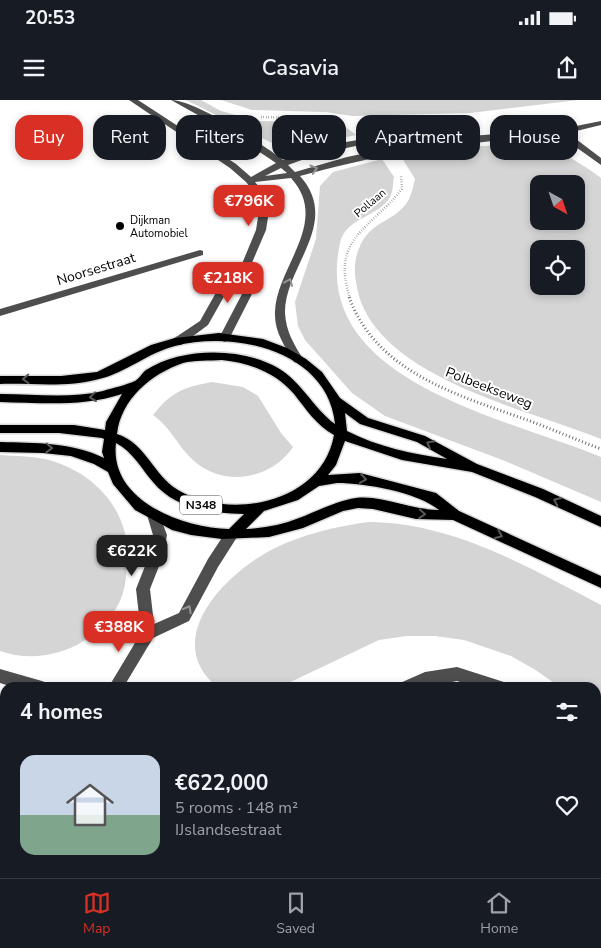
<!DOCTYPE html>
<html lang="en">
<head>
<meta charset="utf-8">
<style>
	:root { --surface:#171b24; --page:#20242c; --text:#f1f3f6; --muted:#9ea1a6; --line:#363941; --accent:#d93025 }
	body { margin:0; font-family:"Nunito Sans",sans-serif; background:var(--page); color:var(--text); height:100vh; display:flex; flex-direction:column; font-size:19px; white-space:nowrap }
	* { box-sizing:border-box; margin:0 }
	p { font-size:16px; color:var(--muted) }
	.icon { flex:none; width:28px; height:28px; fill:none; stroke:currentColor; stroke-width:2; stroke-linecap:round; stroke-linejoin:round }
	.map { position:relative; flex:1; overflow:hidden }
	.drawer { position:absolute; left:0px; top:582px; width:601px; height:196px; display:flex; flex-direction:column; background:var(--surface); border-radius:15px 15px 0 0; box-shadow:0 2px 8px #0003 }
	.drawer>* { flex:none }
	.hud { position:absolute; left:15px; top:15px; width:571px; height:45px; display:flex; gap:10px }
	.needle { width:32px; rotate:140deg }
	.fabs { position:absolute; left:530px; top:75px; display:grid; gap:10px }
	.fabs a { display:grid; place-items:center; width:55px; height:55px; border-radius:10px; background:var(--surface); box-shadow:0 2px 8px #0003; font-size:25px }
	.price { position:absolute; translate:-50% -42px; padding:0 11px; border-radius:10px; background:var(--accent); color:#fff; font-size:16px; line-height:32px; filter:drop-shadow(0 1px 2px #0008) }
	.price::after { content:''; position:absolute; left:50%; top:30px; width:15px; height:11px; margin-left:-8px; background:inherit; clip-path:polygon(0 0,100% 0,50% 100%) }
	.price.current { background:#222; color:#fff }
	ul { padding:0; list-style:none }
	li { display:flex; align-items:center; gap:15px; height:125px; padding:0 20px }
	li+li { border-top:1px solid var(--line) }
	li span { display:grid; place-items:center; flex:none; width:140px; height:100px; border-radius:15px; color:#555 }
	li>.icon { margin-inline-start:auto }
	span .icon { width:60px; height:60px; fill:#fffc; stroke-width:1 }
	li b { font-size:21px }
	h2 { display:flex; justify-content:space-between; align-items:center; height:60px; padding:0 20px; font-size:21px }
	.pill { padding:0 18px; border-radius:15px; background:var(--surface); box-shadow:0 2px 8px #0003; font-size:18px; line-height:45px }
	.pill.current { background:var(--accent); color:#fff }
	.status { display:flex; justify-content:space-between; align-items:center; height:35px; padding:0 25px; background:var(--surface); direction:ltr }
	.status svg { height:14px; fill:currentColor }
	header { display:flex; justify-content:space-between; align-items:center; height:65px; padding:0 20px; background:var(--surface); font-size:22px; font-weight:600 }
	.dock { display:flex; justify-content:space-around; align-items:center; height:70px; border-top:1px solid var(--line); background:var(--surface); font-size:14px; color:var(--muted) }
	.dock a { display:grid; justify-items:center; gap:2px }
	.dock .current { color:var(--accent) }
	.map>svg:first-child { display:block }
	.green { fill:#d5d5d5; fill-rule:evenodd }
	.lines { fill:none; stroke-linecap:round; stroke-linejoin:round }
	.major-casing { stroke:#dbdbdb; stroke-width:3 }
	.path-far1 { stroke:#707070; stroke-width:2.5; stroke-dasharray:0.5 2; stroke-linecap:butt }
	.path { stroke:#707070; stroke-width:3; stroke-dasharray:1 2.5; stroke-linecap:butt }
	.minor { fill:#4e4e4e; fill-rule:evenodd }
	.major { fill:#000; fill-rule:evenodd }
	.oneway { stroke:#959595 }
	.oneway2 { stroke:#595959 }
	.poi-dot { fill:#000; stroke:#fff; stroke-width:2 }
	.labels { text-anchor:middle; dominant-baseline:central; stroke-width:4; stroke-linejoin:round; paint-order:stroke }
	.far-street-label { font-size:11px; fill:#000; stroke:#fff }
	.far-poi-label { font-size:11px; fill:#000; stroke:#fff; text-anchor:start }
	.shield { fill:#fff; stroke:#4c4c4c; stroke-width:1 }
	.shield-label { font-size:12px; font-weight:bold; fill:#000 }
	.street-label { font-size:14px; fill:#000; stroke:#fff }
</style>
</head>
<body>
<div class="status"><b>20:53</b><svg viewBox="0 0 49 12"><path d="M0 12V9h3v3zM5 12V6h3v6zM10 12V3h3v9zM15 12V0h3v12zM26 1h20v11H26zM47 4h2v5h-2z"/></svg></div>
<header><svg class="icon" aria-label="menu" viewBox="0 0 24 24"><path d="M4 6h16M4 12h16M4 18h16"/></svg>Casavia<svg class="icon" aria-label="share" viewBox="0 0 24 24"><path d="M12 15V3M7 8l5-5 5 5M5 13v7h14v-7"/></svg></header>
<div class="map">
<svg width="601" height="778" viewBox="0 0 601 778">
	<rect width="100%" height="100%" fill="#fff"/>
	<!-- green -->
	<g class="green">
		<polygon points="186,0 201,0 221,11 257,21 318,22 343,25 356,35 305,46 276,45"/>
		<polygon points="221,0 578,0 470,13 352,16 326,12 252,10"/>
		<path d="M 518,44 C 552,45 574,58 601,78 L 601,339 C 530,310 384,279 359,196 C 356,183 353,171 356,158 C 366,118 392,126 408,101 C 412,94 413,86 415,79 L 402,58 L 464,47 ZM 539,84 L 576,84 L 576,121 L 539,121 ZM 539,149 L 576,149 L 576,186 L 539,186 Z"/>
		<path d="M 382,59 L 394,77 C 393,81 393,87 392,92 C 385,117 346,115 340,143 C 309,283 510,318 601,357 L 601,402 L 505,361 L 385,316 L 352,293 L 305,240 L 298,226 L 295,202 L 316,139 L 320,86 L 333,72 Z"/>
		<path d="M 212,282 L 243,287 L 258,296 L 281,333 L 293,347 C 272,379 224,388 194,361 C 178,347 173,330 153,315 C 171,292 184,287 212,282 Z"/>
		<path d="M 0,355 C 15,356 30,356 45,359 C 95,371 133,413 127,466 C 126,478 125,492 119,503 C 98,545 45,567 0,551 Z"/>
		<path d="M 368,422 C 451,422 529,467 601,505 L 601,632 L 596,626 L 596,588 L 560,587 L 534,569 L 511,556 L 464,540 L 435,536 L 407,536 L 379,540 L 280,587 L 217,587 C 160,539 226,473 273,449 C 300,435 338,426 368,422 Z"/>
	</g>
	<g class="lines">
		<defs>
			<path id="major" d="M 219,233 L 263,239 L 287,248 L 306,259 L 322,272 L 340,298 L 368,318 L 425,336 L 477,364 L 543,389 L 601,416 L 601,427 L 535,397 L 472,372 L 402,360 L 345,341 L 336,365 L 328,375 L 360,373 L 436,393 L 459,411 L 601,476 L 601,488 L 453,420 L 416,419 L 373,409 L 358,408 L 343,411 L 303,428 L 269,437 L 222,439 L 191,435 L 172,430 L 135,410 L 113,384 L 108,372 L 94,364 L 71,356 L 43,353 L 0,352 L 0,342 C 35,343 72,342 104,358 L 102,352 L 104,339 L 102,338 L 59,333 L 0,333 L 0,325 L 74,325 L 105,330 L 106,322 L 122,294 C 82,307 41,303 0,302 L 0,294 C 34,294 70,299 103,291 C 113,288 126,285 135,281 C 139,279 142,273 146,270 C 182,247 242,247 278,268 C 302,282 313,308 335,324 C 328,251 234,230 175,246 C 147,253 126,273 99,279 C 67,288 32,283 0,284 L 0,276 L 61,276 L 97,272 L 151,245 L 175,238 ZM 222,260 C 250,263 275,272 294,294 C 306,309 316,325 334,335 C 322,403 231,421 178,390 C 153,375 146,343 117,334 C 121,299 151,274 183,263 C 194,260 210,261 222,260 ZM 345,313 L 360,324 L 417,342 L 447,359 C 413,354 378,347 347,331 ZM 116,343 C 132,351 141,368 153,382 C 175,409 211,413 244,414 L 229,429 C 183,428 109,401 116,343 ZM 337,383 C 365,383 417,392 439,410 C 410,410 383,395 356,398 C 336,401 318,411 299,418 C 282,425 264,428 246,429 L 264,411 L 298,400 L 319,386 Z"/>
		</defs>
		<!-- major casing -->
		<use href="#major" class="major-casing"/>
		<!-- path-far1 -->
		<g class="path-far1">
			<polyline points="261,17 339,19"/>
			<path d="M 350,198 C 330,138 371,129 402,89 L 401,75"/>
		</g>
		<!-- path -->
		<path class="path" d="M 349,197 C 377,274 461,296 530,321 C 554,330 577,340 601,349"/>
		<!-- minor -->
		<g class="minor">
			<path d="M 129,0 L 138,0 L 236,64 L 251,77 L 276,63 L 239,38 L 171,0 C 195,0 263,44 283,60 C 328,43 376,34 424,35 C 431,35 441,34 446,38 L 442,41 C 389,39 338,45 288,65 L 295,72 L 347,57 L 385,49 L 470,36 L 561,29 L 601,21 L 601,25 L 568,33 L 601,58 L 601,65 L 559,35 C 468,42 388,51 300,76 C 342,123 284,167 285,213 C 286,232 294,244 303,259 L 298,263 L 294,262 C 285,246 274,232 275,212 C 276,167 331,122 291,78 L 255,82 L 265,94 L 269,111 L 266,130 L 248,172 L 252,194 L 228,241 L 224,242 L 219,238 L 242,194 L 240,181 L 226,193 L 208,225 L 181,245 L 173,245 L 172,242 L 173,239 L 200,221 L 218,189 L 239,171 L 256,130 L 259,111 L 256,94 L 246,82 L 230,68 ZM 281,68 L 287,73 L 265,76 Z"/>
			<polygon points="200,150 203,151 203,155 0,216 0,209"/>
			<polygon points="153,410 158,411 167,435 163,456 150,489 154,524 179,513 208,459 227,430 232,429 237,430 239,434 218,467 189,521 153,538 123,588 108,588 141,533 136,489 149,456 153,435 147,415 148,411"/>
			<polygon points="457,567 507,583 509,588 478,588 457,581 422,588 398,588 400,583 425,572"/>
			<polygon points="0,569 42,581 47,583 49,588 16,588 0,583"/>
			<polygon points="596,690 601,692 601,713 596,711"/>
			<polygon points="601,749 601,766 596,768 596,751"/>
			<polygon points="299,774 317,774 319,778 300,778"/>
			<polygon points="563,774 584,774 583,778 561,778"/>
		</g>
		<!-- major -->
		<use href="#major" class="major"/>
	</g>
	<!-- one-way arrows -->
	<defs><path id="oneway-chevron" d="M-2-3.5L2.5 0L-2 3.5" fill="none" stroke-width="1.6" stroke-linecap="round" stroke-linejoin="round" transform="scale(1.25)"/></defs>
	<g class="oneway">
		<use href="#oneway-chevron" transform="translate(314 69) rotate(-16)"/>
		<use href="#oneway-chevron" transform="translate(289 182) rotate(-68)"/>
		<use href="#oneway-chevron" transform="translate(188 509) rotate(-62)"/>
	</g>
	<g class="oneway2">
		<use href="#oneway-chevron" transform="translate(26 279) rotate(178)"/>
		<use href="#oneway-chevron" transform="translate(93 297) rotate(173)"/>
		<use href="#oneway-chevron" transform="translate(430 344) rotate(-152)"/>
		<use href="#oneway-chevron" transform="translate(49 348) rotate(2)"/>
		<use href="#oneway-chevron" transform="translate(363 379) rotate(8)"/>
		<use href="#oneway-chevron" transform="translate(557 401) rotate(-155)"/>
		<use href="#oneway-chevron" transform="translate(422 414) rotate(4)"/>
		<use href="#oneway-chevron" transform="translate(499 435) rotate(23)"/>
	</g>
	<!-- markers -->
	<circle class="poi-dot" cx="120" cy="126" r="5"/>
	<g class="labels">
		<!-- far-street labels -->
		<g class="far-street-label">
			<text transform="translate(370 103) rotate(-40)">Pollaan</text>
		</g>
		<!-- far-poi labels -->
		<g class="far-poi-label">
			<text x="130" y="120">Dijkman<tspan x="130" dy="13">Automobiel</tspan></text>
		</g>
		<!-- shield labels -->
		<rect class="shield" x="180" y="395.5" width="42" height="19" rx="4"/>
		<g class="shield-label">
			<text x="201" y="405">N348</text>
		</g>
		<!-- street labels -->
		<g class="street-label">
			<text transform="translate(96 169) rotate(-17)">Noorsestraat</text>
			<text transform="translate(489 288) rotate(21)">Polbeekseweg</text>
		</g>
	</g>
</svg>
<div class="fabs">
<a><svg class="needle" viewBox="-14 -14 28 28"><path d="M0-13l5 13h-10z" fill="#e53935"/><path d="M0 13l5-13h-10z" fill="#9ea1a6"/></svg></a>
<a><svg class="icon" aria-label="locate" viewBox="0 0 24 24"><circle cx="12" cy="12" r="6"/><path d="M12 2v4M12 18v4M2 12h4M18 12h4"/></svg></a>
</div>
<b class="price" style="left:249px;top:127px">€796K</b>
<b class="price" style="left:228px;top:204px">€218K</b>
<b class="price current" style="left:132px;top:477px">€622K</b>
<b class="price" style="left:119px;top:553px">€388K</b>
<div class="hud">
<a class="pill current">Buy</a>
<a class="pill">Rent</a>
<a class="pill">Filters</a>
<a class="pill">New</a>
<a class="pill">Apartment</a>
<a class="pill">House</a>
</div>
<section class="drawer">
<h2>4 homes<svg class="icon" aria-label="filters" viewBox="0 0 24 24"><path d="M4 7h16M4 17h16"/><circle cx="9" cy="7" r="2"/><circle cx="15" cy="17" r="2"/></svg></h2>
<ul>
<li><span style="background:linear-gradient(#c9d6e8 60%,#7fa58c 0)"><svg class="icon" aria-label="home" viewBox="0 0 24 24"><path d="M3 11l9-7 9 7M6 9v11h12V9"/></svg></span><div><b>€622,000</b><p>5 rooms · 148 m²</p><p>IJslandsestraat</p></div><svg class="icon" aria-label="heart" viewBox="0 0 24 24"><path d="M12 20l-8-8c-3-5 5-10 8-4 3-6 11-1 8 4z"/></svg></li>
</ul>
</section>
</div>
<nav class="dock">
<a class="current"><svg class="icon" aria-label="map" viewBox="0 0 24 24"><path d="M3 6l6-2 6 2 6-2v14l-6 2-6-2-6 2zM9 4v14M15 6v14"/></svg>Map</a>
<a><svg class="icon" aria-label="saved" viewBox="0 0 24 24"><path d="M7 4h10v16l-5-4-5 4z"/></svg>Saved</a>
<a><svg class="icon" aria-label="home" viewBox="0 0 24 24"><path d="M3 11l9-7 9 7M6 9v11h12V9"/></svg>Home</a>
</nav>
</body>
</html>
